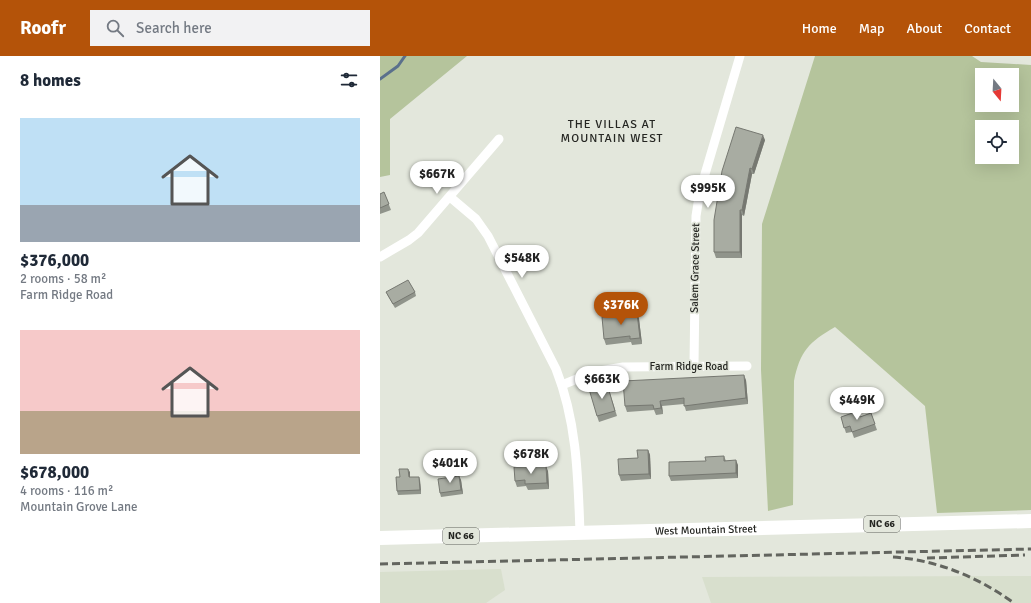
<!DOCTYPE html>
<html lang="en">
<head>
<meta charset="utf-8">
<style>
	:root { --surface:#fff; --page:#f2f2f3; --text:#1f2937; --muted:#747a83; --accent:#b45309 }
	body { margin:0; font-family:Signika,sans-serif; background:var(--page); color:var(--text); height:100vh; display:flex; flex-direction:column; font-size:15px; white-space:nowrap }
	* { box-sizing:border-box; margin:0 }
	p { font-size:13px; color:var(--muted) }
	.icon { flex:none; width:22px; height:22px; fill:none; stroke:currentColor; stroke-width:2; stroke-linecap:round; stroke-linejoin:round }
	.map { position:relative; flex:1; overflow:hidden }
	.sheet { display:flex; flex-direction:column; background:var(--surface); width:380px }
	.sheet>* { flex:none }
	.needle { width:26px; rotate:162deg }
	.tools { position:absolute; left:595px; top:12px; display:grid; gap:8px }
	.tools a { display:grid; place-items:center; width:44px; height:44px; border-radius:0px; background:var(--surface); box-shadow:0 4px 16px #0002; font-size:20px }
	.price { position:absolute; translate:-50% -34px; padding:0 9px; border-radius:14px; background:#fff; color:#222; font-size:13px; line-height:26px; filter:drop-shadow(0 1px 2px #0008) }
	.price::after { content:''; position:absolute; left:50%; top:24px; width:12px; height:9px; margin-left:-6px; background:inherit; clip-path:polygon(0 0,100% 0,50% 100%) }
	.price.selected { background:var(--accent); color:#fff }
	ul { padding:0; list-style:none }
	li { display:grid; align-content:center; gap:8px; height:212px; padding:0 20px }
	li span { display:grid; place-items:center; height:124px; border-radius:0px; color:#555 }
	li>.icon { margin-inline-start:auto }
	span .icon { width:72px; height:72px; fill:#fffc; stroke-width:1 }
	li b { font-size:17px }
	h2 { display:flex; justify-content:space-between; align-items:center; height:48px; padding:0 20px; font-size:17px }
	header { display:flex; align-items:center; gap:24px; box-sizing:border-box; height:56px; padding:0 20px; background:var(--accent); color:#fff }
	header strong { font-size:19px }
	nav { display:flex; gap:22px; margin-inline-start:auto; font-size:14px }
	.search { width:280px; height:36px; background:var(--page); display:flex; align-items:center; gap:10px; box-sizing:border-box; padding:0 14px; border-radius:0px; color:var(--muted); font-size:15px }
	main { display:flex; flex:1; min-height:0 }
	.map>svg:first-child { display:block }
	.built { fill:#d8dfcd }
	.green { fill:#b5c49c; fill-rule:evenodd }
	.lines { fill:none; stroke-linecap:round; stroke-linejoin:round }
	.stream { stroke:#5a708c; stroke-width:3 }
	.street { stroke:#fff; stroke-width:9 }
	.primary { stroke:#fff; stroke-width:14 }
	.rail { stroke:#63655f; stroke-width:3; stroke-dasharray:8 4; stroke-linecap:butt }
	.wall { fill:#90948b }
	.shaded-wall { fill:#767871 }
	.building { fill:#a8aca2; stroke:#767871 }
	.labels { text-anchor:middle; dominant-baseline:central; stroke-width:3.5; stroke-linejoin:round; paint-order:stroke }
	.shield { fill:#e3e7dc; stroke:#5e605a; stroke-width:1 }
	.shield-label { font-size:10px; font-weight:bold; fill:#252622 }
	.street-label { font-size:11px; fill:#252622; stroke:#e3e7dc }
	.neighbourhood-label { font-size:12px; letter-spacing:1px; fill:#252622; stroke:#e3e7dc }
</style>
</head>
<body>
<header>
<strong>Roofr</strong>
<div class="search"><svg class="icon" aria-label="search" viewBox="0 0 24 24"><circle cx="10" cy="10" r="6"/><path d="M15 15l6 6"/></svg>Search here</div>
<nav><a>Home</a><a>Map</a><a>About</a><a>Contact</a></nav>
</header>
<main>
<section class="sheet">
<h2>8 homes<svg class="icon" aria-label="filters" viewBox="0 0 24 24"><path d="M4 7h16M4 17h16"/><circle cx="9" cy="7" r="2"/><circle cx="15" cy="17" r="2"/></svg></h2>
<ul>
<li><span style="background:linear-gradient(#bfe0f5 70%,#9aa5b1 0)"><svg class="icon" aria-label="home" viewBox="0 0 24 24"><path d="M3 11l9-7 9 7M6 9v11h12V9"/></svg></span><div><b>$376,000</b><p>2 rooms · 58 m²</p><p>Farm Ridge Road</p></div></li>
<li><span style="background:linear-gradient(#f6c9c9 65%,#b9a48a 0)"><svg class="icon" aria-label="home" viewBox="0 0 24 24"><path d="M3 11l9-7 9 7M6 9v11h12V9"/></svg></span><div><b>$678,000</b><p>4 rooms · 116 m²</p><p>Mountain Grove Lane</p></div></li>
</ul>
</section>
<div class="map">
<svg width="651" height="547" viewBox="0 0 651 547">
	<rect width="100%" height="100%" fill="#e3e7dc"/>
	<!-- built -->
	<g class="built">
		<polygon points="121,513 125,534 106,547 0,547 0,516"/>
		<polygon points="651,520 651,547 331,547 322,521"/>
	</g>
	<!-- green -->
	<g class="green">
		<polygon points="0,0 87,0 10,63 10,119 0,121"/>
		<path d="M 435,0 L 592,0 L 601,6 L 651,9 L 651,454 L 557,457 L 545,350 L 455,271 C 429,286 420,295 414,325 L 413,449 L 388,455 L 381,314 L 382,168 ZM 602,19 L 632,19 L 632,49 L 602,49 ZM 602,71 L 632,71 L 632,101 L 602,101 Z"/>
	</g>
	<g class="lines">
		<!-- stream -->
		<polyline class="stream" points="0,23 18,10 25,0"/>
		<!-- street -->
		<g class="street">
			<path d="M 70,141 L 96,163 L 108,180 L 176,313 C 197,366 198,421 200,477"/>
			<polyline points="0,201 29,184 38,177 119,83"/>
			<polyline points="314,309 316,160 320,135 360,0"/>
			<polyline points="182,329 214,316 243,311 367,310"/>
		</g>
		<!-- primary -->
		<path class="primary" id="s1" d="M 0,482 L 651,465"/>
		<!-- rail -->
		<g class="rail">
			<path d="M 513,501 C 557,504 598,521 634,547"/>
			<polyline points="547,502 645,499"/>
			<polyline points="0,508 651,493"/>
		</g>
	</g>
	<!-- wall -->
	<g class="wall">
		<polygon points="356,71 385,84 374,118 372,118 364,160 362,159 362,202 336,202 334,196"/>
		<polygon points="4,136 11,154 0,158 0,138"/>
		<polygon points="6,236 35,236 36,240 15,252 8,240"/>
		<polygon points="257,257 259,263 262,288 252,289 251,286 226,289 224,283"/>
		<polygon points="366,324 368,348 306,355 304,348 282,350 283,358 276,359 274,354 247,356 245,350"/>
		<polygon points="229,334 237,360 219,366 217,360"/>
		<polygon points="491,357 497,374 474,382 472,376 466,377 461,361 480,361"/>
		<polygon points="268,394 270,399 271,423 241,425 239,419 258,402"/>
		<polygon points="344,400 346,405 358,409 358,422 291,425 289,420 326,405"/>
		<polygon points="168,415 169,433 148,434 146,430 137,431 135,425"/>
		<polygon points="30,416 30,421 40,424 41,438 18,439 17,435"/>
		<polygon points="79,420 81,424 83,438 61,441 60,437"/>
	</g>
	<!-- shaded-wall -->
	<g class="shaded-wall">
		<polygon points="383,79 385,84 374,118 372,113"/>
		<polygon points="370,112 372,118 364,160 362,154"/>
		<polygon points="360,154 362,159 362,202 360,196"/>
		<polygon points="257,257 259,263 262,288 260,282"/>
		<polygon points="364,319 366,324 368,348 366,342"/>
		<polygon points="280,345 282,350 283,358 281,352"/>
		<polygon points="268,394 270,399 271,423 269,418"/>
		<polygon points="356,404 358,409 358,422 356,417"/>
		<polygon points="166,410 168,415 169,433 167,427"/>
		<polygon points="28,413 30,416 30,425 29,421"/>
		<polygon points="79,420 81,424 83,438 81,434"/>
		<polygon points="39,421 40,424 41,438 40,434"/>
	</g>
	<!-- building -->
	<g class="building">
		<polygon points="356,71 383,79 372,113 370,112 362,154 360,154 360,196 334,196 334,164 342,115"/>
		<polygon points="4,136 9,148 0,152 0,138"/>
		<polygon points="28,224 35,236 13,248 6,236"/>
		<polygon points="257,257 260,282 250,283 250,280 224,283 222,261"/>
		<polygon points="364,319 366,342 304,350 304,342 280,345 281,352 274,353 273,349 245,350 243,325"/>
		<polygon points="227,328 235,355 217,360 209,333"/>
		<polygon points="478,355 480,361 491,357 495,368 472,376 470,370 464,372 461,361"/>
		<polygon points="257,394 268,394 269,418 239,419 238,403 258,402"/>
		<polygon points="344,400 344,405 356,404 356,417 289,420 289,406 326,405 325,401"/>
		<polygon points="166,410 167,427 145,428 145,424 135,425 134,411"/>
		<polygon points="19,413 28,413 29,421 39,421 40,434 17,435 16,421 20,421"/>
		<polygon points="79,420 81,434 60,437 58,423"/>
	</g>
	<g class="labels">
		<!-- shield labels -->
		<g class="shield">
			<rect x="484" y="460" width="36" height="16" rx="3"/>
			<rect x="63" y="472" width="36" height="16" rx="3"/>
		</g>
		<g class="shield-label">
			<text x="502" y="468">NC 66</text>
			<text x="81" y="480">NC 66</text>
		</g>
		<!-- street labels -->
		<g class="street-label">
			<text transform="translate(315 212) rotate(-89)">Salem Grace Street</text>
			<text x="309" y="310">Farm Ridge Road</text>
			<text stroke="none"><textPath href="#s1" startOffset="326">West Mountain Street</textPath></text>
		</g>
		<!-- neighbourhood labels -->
		<g class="neighbourhood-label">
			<text x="232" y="68">THE VILLAS AT<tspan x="232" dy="14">MOUNTAIN WEST</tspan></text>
		</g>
	</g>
</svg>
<div class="tools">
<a><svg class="needle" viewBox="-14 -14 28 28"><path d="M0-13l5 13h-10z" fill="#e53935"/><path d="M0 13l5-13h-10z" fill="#747a83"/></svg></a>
<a><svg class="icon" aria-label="locate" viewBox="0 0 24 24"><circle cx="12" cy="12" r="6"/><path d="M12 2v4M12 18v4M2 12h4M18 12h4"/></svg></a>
</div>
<b class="price" style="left:57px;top:139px">$667K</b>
<b class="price" style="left:328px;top:153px">$995K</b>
<b class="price" style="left:142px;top:223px">$548K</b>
<b class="price selected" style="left:241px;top:270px">$376K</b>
<b class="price" style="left:222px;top:344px">$663K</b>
<b class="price" style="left:477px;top:365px">$449K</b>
<b class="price" style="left:151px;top:419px">$678K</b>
<b class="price" style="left:70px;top:428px">$401K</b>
</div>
</main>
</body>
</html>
